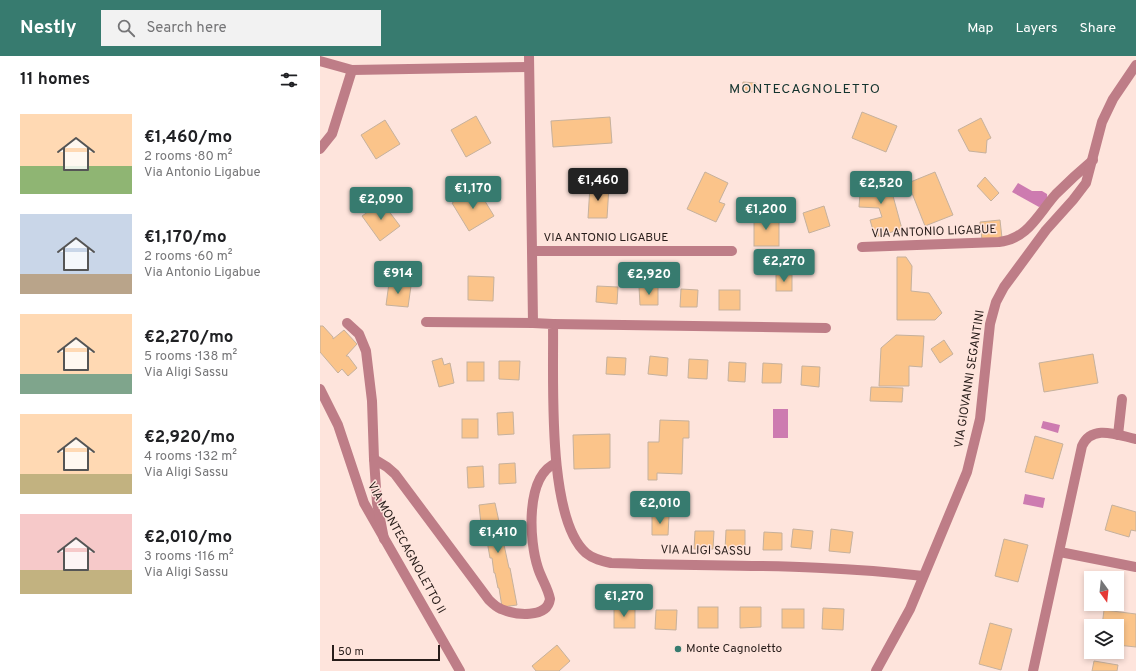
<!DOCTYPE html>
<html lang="en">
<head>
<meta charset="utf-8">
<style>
	:root { --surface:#fff; --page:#f2f2f2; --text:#202124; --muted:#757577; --accent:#377b6f }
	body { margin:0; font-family:Overpass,sans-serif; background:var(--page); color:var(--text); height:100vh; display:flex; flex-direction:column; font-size:15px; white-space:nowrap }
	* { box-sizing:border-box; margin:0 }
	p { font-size:13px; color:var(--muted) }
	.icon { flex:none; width:22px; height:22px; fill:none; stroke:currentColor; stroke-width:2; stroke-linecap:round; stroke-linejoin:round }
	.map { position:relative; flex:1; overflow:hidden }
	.sheet { display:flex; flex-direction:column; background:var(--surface); width:320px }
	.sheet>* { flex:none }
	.needle { width:26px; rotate:165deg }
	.tools { position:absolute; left:764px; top:515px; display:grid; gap:8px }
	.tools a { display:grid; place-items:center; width:40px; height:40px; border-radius:0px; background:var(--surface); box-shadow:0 2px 6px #0003; font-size:20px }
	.scale { position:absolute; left:12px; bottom:10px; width:108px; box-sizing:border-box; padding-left:4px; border:2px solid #281d1a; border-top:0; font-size:11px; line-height:14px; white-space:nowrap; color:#281d1a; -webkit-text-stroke:3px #fee4dc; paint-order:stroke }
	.price { position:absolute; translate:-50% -34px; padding:0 9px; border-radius:4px; background:var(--accent); color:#fff; font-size:13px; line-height:26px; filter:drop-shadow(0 1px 2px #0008) }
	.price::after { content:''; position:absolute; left:50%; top:24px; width:12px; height:9px; margin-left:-6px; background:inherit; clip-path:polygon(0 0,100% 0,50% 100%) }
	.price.on { background:#222; color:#fff }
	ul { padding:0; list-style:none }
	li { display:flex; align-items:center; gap:12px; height:100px; padding:0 20px }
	li span { display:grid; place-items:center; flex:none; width:112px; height:80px; border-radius:0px; color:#555 }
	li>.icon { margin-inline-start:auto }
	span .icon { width:48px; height:48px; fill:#fffc; stroke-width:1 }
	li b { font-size:17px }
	h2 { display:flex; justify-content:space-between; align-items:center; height:48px; padding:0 20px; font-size:17px }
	header { display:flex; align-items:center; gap:24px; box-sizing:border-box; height:56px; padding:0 20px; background:var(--accent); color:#fff }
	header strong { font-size:19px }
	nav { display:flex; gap:22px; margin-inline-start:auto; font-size:14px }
	.search { width:280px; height:36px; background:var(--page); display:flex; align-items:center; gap:10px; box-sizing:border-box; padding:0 14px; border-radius:0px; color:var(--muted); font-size:15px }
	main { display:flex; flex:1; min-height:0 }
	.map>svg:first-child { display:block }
	.water { fill:#cd7bb0 }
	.building { fill:#fbc48a; stroke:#c6b19d }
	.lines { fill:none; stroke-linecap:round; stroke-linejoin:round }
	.street { stroke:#be7d87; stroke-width:10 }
	.poi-dot { fill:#377b6f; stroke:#fee4dc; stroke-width:1.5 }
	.labels { text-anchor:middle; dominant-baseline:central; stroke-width:3; stroke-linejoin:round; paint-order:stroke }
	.street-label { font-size:12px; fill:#281d1a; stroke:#fee4dc }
	.poi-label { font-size:12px; fill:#281d1a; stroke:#fee4dc; text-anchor:start }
	.quarter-label { font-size:14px; letter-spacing:1px; fill:#13332e; stroke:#fee4dc }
</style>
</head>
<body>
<header>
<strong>Nestly</strong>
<div class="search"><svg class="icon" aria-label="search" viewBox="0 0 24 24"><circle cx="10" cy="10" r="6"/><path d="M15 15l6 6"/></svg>Search here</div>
<nav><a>Map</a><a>Layers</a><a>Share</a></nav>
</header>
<main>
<section class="sheet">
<h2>11 homes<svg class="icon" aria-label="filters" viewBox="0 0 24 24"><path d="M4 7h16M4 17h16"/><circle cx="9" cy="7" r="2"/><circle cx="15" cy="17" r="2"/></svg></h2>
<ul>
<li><span style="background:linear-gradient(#ffd9b3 65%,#8fb573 0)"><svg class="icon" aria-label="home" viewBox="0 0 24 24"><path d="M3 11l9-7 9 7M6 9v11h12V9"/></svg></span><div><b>€1,460/mo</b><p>2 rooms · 80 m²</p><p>Via Antonio Ligabue</p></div></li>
<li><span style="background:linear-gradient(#c9d6e8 75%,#b9a48a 0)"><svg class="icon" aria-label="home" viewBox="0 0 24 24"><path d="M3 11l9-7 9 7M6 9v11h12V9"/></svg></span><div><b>€1,170/mo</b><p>2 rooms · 60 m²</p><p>Via Antonio Ligabue</p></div></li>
<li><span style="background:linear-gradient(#ffd9b3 75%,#7fa58c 0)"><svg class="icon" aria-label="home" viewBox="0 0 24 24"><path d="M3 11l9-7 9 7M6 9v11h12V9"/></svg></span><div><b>€2,270/mo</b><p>5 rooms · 138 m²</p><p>Via Aligi Sassu</p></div></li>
<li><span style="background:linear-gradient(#ffd9b3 75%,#c2b280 0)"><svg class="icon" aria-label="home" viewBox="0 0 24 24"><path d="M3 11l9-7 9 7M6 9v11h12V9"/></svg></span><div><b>€2,920/mo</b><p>4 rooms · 132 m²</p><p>Via Aligi Sassu</p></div></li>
<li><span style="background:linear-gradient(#f6c9c9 70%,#c2b280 0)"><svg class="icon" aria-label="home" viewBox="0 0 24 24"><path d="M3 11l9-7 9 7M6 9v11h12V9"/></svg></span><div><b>€2,010/mo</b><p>3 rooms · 116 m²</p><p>Via Aligi Sassu</p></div></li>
</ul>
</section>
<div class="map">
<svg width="816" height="615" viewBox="0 0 816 615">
	<rect width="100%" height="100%" fill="#fee4dc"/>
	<!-- water -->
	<g class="water">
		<path d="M 698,127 L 712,135 L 722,135 L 727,138 C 728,145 725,149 719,151 L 692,136 Z"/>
		<rect x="453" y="353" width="15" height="29"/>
		<polygon points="723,365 740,369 738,377 721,372"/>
		<polygon points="705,438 725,442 723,452 703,448"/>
	</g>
	<!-- building -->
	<g class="building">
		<polygon points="423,26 436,27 435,36 422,35"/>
		<polygon points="542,56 577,70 566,96 532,82"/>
		<polygon points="156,60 171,87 146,101 131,74"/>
		<polygon points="290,61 292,87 233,91 231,65"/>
		<polygon points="661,62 671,82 667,84 666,97 649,95 638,74"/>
		<polygon points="65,64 80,88 56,103 41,79"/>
		<polygon points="385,116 408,127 399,146 405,148 396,166 367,153"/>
		<polygon points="615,116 633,159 605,170 588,127"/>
		<polygon points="665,121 679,137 671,145 657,130"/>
		<polygon points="541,123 574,125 573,140 582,173 555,181 550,164 562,161 559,152 539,151"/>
		<polygon points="270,130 289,130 287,162 268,162"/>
		<polygon points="157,132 174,160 149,175 132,147"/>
		<polygon points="62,146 80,170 60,185 42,160"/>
		<polygon points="504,150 510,170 489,177 483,157"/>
		<rect x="434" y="160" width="25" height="30"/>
		<polygon points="680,164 682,182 662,184 660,166"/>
		<polygon points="577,201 586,201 592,210 591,235 609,237 622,257 615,264 577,264"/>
		<rect x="456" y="219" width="16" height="16"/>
		<polygon points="148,220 174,221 173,245 148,244"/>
		<polygon points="69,227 91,230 88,251 66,249"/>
		<polygon points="277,230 298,231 297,248 276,246"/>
		<polygon points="319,231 338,231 338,249 320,249"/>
		<polygon points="361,233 378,234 377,251 360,251"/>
		<rect x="399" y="234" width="21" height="20"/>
		<polygon points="0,270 3,270 13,281 13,283 24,274 37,288 26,300 28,300 37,312 28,320 22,313 18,317 0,296"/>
		<polygon points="576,279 604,280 602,311 589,310 589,330 559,330 561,292"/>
		<polygon points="624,284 633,298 620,307 611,293"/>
		<polygon points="773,298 778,327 724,336 719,307"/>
		<polygon points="330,300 348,302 347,320 328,318"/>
		<polygon points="287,301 306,302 305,319 286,318"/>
		<polygon points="122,302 124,309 130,307 134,327 119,331 112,305"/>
		<polygon points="369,303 388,304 387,323 368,322"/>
		<polygon points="179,305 200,305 199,324 179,323"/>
		<rect x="147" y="306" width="17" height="19"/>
		<polygon points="409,306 426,307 425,326 408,325"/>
		<polygon points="443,307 462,308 461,327 442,327"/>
		<polygon points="482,310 500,311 499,331 481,329"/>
		<polygon points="551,331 583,332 582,346 550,345"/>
		<polygon points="193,356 194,378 178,379 177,357"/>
		<rect x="142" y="363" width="16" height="19"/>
		<polygon points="340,364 369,365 369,382 363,382 362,418 337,417 337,424 328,424 328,386 339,386"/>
		<polygon points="290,378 290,412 254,413 253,379"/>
		<polygon points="715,380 743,388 733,423 705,416"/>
		<polygon points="195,407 196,427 179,428 179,408"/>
		<polygon points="163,410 164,431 148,432 147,411"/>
		<polygon points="175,447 189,512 190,512 197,549 182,551 179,532 178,532 175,517 174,517 172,502 170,502 164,468 161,468 159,449"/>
		<polygon points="792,449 816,456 816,475 811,474 809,481 785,474"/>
		<polygon points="332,460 349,460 348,479 332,479"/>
		<polygon points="473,473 493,475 491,493 471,491"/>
		<polygon points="511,473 533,476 530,497 509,495"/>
		<polygon points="406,474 425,474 425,495 405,494"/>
		<polygon points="375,475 394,475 393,493 374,493"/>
		<polygon points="444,476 462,477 462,494 443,494"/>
		<polygon points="684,483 708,489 698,526 675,520"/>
		<rect x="378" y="551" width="20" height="21"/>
		<polygon points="420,551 441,551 441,571 420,572"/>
		<rect x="294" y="552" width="21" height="20"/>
		<polygon points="503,552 524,553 523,574 502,573"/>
		<rect x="462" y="553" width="22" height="19"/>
		<polygon points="336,554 357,554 356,574 335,573"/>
		<polygon points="784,554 816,558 816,591 797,589 797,570 782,570"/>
		<polygon points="670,567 692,573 681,614 659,608"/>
		<polygon points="237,589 250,605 239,615 216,615 212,610"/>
		<polygon points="774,605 798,609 797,615 772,615"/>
	</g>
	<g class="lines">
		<!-- street -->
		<g class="street">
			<polyline points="209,0 212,195 412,195"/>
			<polyline points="0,5 32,14 209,11"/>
			<polyline points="0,93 12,78 32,14"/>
			<path d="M 542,191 L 679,186 C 708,183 718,158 736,138 C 748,126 760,115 773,104"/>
			<path d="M 212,195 L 213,267 L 233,268 C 234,320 226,462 266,497 C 273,503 282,505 291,507 C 396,511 499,507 603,520"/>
			<polyline points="106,266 213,267"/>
			<polyline points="27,267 39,278 46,295 52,345 54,403"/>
			<polyline points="233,268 506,272"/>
			<polyline points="0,333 18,369 44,447 140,615"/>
			<polyline points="798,379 802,343"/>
			<path d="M 64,483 L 57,447 L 54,403 L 67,411 L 75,418 L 169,544 C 172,547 176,551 181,553 C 195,559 227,563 230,543 C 228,532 221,522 218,512 C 209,485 205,420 236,407"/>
			<polyline points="740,496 816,511"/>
			<polyline points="556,615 590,553 647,416 660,363 670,268 676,246 684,231 726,174 753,144 766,127 782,66 793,43 816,9"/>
			<path d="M 713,615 L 762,390 C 772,368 797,379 816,383"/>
		</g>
	</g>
	<!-- markers -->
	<circle class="poi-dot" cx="358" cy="593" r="4"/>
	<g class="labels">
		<!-- street labels -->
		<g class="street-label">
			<text transform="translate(614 176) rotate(-2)">VIA ANTONIO LIGABUE</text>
			<text x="286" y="182">VIA ANTONIO LIGABUE</text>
			<text transform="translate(650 323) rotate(-81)">VIA GIOVANNI SEGANTINI</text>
			<text transform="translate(86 492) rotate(61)">VIA MONTECAGNOLETTO II</text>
			<text transform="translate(386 495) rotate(1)">VIA ALIGI SASSU</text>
		</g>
		<!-- poi labels -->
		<g class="poi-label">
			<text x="366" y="593">Monte Cagnoletto</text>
		</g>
		<!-- quarter labels -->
		<g class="quarter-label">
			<text x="485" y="33">MONTECAGNOLETTO</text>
		</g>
	</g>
</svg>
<div class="tools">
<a><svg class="needle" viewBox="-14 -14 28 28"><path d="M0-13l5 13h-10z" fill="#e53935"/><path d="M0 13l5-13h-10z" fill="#757577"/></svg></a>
<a><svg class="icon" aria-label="layers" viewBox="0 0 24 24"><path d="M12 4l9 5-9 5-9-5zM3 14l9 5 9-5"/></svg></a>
</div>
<div class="scale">50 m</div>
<b class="price on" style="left:278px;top:146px">€1,460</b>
<b class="price" style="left:561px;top:149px">€2,520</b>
<b class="price" style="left:153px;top:154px">€1,170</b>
<b class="price" style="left:61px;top:165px">€2,090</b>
<b class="price" style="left:446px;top:175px">€1,200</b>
<b class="price" style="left:464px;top:227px">€2,270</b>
<b class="price" style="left:78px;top:239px">€914</b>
<b class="price" style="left:329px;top:240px">€2,920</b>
<b class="price" style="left:340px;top:469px">€2,010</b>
<b class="price" style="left:178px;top:498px">€1,410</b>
<b class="price" style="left:304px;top:562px">€1,270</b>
</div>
</main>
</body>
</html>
